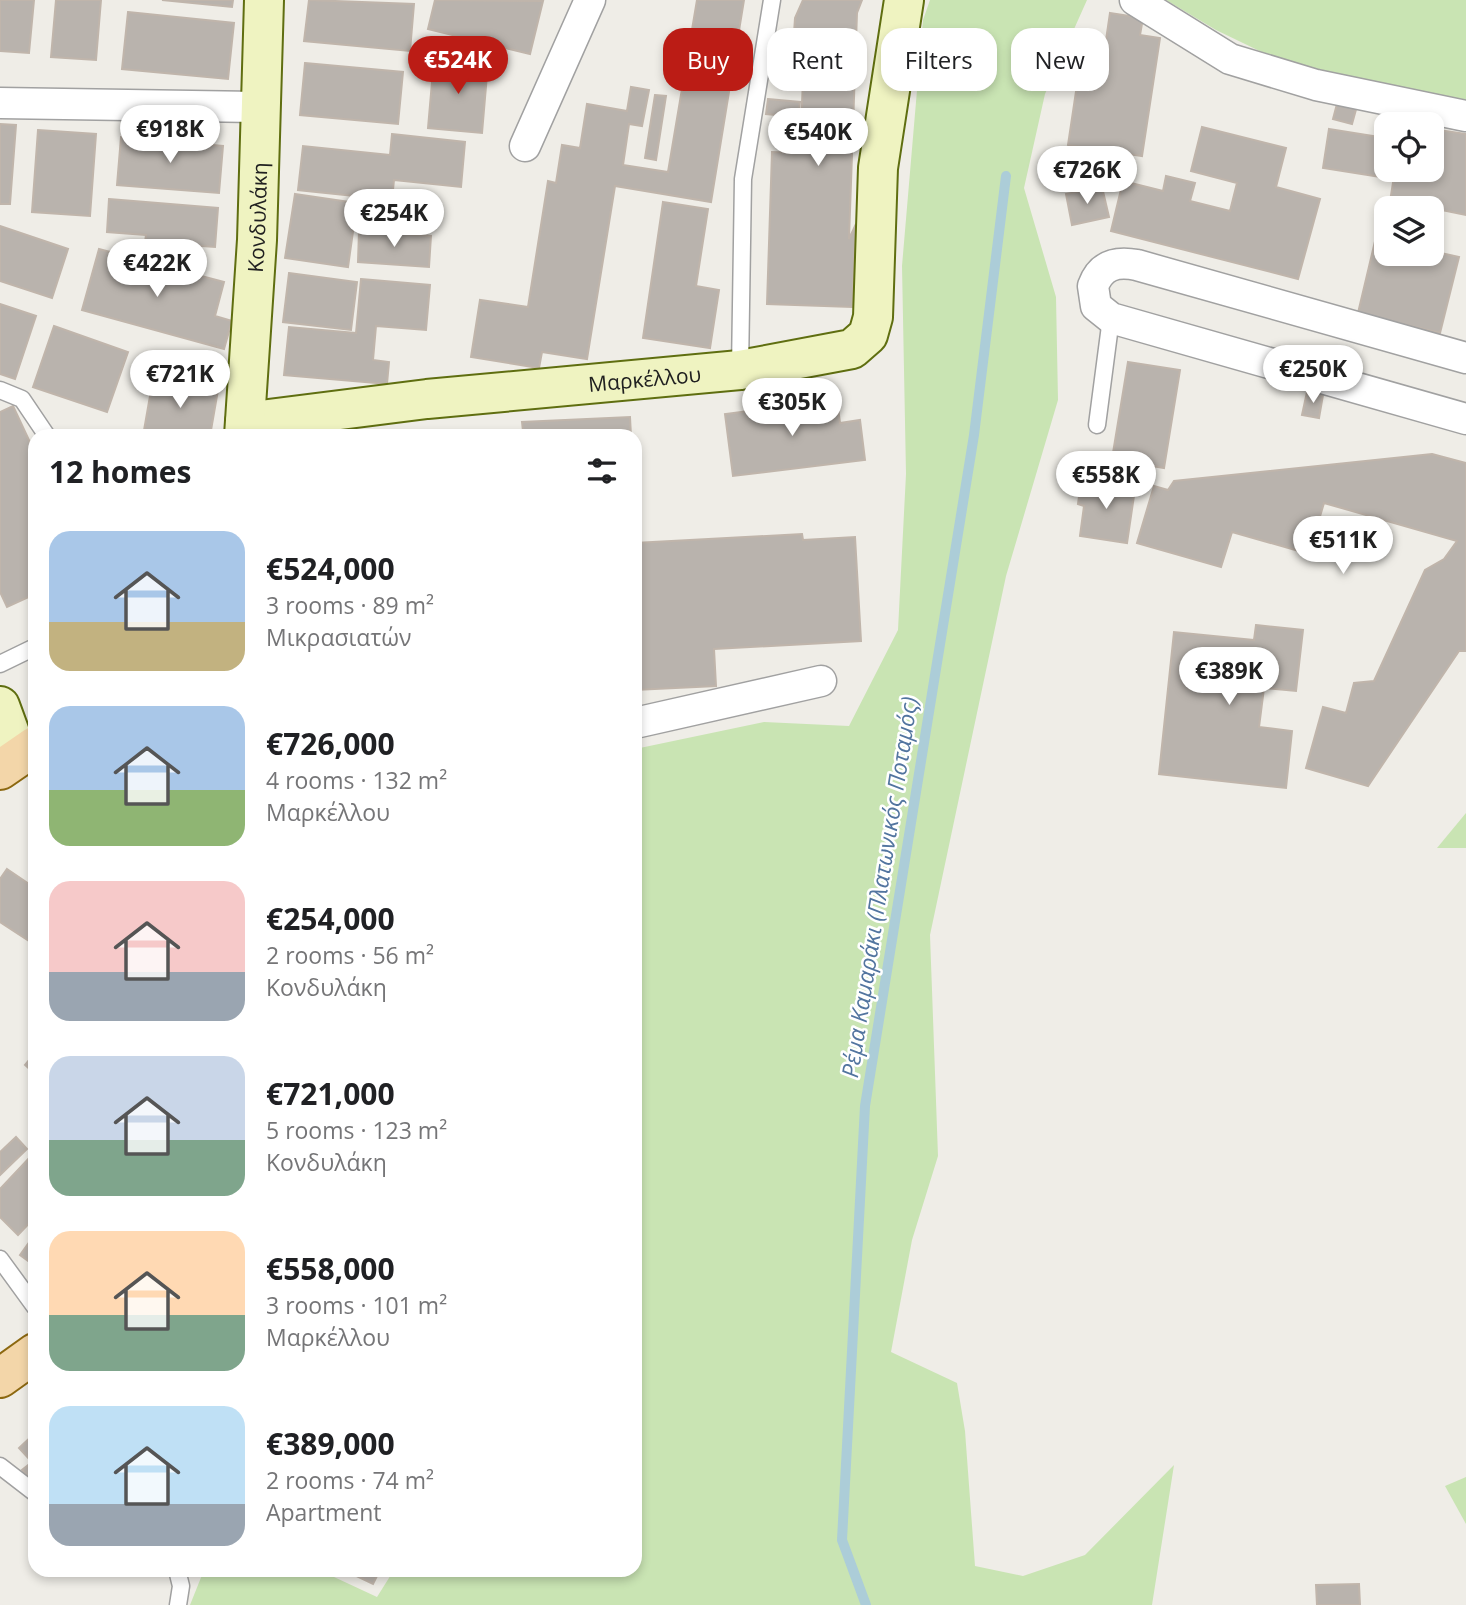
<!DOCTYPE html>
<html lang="en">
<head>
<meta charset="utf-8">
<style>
	:root { --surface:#fff; --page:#f2f2f2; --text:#202124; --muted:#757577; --accent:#bb1c15 }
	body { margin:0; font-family:"Open Sans",sans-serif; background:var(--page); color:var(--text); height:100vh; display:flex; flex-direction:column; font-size:26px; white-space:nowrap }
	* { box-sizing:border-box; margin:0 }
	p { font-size:23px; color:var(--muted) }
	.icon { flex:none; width:38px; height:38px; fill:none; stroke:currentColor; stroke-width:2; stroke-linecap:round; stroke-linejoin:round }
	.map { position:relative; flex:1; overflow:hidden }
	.details { position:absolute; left:28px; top:429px; width:614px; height:1148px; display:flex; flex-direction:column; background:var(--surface); border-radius:21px; box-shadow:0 4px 10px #0003 }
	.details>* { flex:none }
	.guide { position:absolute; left:663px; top:28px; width:665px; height:63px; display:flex; gap:14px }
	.controls { position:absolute; left:1374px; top:112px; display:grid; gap:14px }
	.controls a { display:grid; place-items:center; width:70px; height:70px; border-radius:14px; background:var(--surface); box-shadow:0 4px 10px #0003; font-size:35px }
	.price { position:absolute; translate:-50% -60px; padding:0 16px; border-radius:24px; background:#fff; color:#222; font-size:23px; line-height:46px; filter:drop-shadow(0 2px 4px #0008) }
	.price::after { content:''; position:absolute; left:50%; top:42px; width:21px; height:16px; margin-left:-10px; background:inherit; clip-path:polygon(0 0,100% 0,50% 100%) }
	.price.selected { background:var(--accent); color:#fff }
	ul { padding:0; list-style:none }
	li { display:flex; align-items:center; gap:21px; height:175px; padding:0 21px }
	li span { display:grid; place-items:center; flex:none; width:196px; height:140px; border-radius:21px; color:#555 }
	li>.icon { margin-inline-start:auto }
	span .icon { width:84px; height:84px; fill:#fffc; stroke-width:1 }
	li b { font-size:30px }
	h2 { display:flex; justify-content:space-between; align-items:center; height:84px; padding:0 21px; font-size:30px }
	.chip { padding:0 24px; border-radius:21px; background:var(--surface); box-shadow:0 4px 10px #0003; font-size:24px; line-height:63px }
	.chip.selected { background:var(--accent); color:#fff }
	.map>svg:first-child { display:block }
	.grass { fill:#c9e4b3 }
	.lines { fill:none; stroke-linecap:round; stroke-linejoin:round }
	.stream { stroke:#accdd8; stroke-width:10 }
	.building { fill:#b9b3ad; stroke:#c0b5ab; stroke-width:2 }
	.lane-casing { stroke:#a1a1a1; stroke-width:19 }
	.street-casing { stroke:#a1a1a1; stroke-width:33 }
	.secondary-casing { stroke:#5f6e10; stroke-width:42 }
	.primary-casing { stroke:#8c6810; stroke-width:42 }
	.lane { stroke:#fff; stroke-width:16 }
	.street { stroke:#fff; stroke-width:30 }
	.secondary { stroke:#eff3c1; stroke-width:38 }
	.primary { stroke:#f3d6a9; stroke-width:38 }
	.labels { text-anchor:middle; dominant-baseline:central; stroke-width:5; stroke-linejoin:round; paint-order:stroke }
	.street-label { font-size:21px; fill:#202020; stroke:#fff }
	.water-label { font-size:23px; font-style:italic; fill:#52759f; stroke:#fff }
</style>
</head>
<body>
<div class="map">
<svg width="1466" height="1605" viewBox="0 0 1466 1605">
	<rect width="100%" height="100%" fill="#efede7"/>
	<!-- grass -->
	<g class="grass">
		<polygon points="930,0 1087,0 1045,94 1024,188 1056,297 1058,400 1006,576 930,935 938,1156 912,1240 891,1352 957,1383 965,1431 975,1566 1023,1576 1085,1555 1174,1465 1152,1605 190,1605 204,1570 319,1570 377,1597 394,1570 635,1570 635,749 764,722 849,726 898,630 906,474 902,266 923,20"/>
		<polygon points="1166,0 1466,0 1466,103 1278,60 1216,30"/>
		<polygon points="1466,813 1466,848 1437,848"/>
		<polygon points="1466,1477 1466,1524 1445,1486"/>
	</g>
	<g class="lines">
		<!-- stream -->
		<polyline class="stream" points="866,1605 842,1540 865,1106 974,435 1006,176"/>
	</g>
	<!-- building -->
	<g class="building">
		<polygon points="0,0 34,0 29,53 0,51"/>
		<polygon points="56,0 101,0 96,60 51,57"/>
		<polygon points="162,0 233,0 232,7"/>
		<polygon points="309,0 414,4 410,51 304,41"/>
		<polygon points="435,0 543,1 530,54 428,29"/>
		<polygon points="697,0 744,0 711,202 615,186 587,359 542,352 539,368 471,357 480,300 528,307 548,181 556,183 562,145 580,148 587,104 627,111 631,87 649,90 642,126 629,124 623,165 668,172"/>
		<polygon points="803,0 862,0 857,13 849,239 856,224 852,307 767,304 772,152 800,153 804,54 793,49 795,18"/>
		<polygon points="128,12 234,23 228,79 122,69"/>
		<polygon points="1110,13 1143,18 1140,35 1160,38 1142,156 1068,145 1078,78 1100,81"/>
		<polygon points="434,59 488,63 482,133 428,128"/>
		<polygon points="305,63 403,72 398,124 300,115"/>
		<polygon points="655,95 666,96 656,160 645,158"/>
		<polygon points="768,99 800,102 798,117 766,114"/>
		<polygon points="1338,100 1357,106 1352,124 1333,119"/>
		<polygon points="0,124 16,125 10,204 0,204"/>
		<polygon points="1202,127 1286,148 1276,187 1320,199 1298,279 1111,231 1123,181 1163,191 1166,176 1195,183 1190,201 1230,211 1237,183 1191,171"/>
		<polygon points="1329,129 1386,138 1381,177 1323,168"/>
		<polygon points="1432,129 1466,134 1466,215 1432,208 1389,208 1395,170 1432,170"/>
		<polygon points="38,130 96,134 90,216 32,212"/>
		<polygon points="392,134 465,142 461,187 394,180 392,200 298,190 303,146 390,155"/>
		<polygon points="121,137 223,146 219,193 117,185"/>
		<polygon points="1102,187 1109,217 1072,225 1066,194"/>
		<polygon points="295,194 357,203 348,267 285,258"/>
		<polygon points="109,199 218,208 215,247 145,242 146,235 107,232"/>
		<polygon points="663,202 708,209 696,286 719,290 710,348 643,338"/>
		<polygon points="366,206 430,211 428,232 364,227"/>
		<polygon points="0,226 68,249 52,298 0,281"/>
		<polygon points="359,231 431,236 429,267 358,262"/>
		<polygon points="1376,237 1386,240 1386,254 1432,254 1432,251 1459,257 1440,333 1358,313"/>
		<polygon points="99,249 224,282 215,316 232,321 224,349 82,310"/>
		<polygon points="289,273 357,282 351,330 283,322"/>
		<polygon points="361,279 430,285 426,330 376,326 373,360 389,362 387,384 284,375 289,327 356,333"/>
		<polygon points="0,304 36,316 15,379 0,374"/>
		<polygon points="54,326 128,352 107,412 33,387"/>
		<polygon points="1128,362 1180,370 1164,468 1112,459"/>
		<polygon points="153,379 218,390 210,436 143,436"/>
		<polygon points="1307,392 1323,395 1319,418 1302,415"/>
		<polygon points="837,400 840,423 860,420 865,460 733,476 725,414"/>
		<polygon points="13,406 35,453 35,594 7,607 0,592 0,412"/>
		<polygon points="630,417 631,436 429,436 523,431 522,422"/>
		<polygon points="1432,454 1466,463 1466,651 1459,651 1368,786 1306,768 1323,707 1346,713 1354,683 1374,681 1425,570 1444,559 1457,541 1324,503 1318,523 1299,551 1232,532 1221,567 1137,543 1154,486 1168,490 1174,481"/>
		<polygon points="1081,481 1135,489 1127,543 1080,536 1084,506 1078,504"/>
		<polygon points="802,534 803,540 855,537 861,641 714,649 716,686 635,690 635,543"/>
		<polygon points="1256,625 1303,630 1296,691 1264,688 1259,727 1292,731 1286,788 1159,774 1174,632 1254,640"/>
		<polygon points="7,869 35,888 35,945 0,922 0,879"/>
		<polygon points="35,1053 35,1074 25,1065"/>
		<polygon points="16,1137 27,1149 0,1175 0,1152"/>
		<polygon points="33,1154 35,1217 18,1235 0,1217 0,1189"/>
		<polygon points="35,1234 35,1266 20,1255"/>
		<polygon points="35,1433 35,1485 22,1470 32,1462 19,1448"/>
		<polygon points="344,1570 380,1570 373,1584"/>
		<polygon points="1359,1584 1360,1605 1317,1605 1316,1585"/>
	</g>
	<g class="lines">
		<defs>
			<g id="lane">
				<polyline points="740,369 743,179 772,0"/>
				<polyline points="0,390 22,399 47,436"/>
				<polyline points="1097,425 1111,318"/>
				<polyline points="0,664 35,647"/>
				<polyline points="0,1259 35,1307"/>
				<polyline points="0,1466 35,1493"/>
				<polyline points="177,1570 181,1586 178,1605"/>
			</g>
			<g id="street">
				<polyline points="1135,0 1230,59 1316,85 1466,116"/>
				<polyline points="0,103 261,107"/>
				<polyline points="525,146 590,0"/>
				<path d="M 1466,358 L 1137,265 C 1116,261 1101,265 1093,286 L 1096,306 L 1111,318 L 1466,419"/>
				<polyline points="635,723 821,681"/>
			</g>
			<g id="secondary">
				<path id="s1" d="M 245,422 L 427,399 L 740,370 L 852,349 L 868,335 L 873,317 L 878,168 L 904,0"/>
				<path id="s2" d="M 244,436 L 257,240 L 264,0"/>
				<polyline points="0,706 18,755"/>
			</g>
			<g id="primary">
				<polyline points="0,770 35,746"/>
				<polyline points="0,1378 35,1353"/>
			</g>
		</defs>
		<!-- lane casing -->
		<use href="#lane" class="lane-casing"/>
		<!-- street casing -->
		<use href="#street" class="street-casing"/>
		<!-- secondary casing -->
		<use href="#secondary" class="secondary-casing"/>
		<!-- primary casing -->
		<use href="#primary" class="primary-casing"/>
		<!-- lane -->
		<use href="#lane" class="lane"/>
		<!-- street -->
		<use href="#street" class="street"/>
		<!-- secondary -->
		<use href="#secondary" class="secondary"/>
		<!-- primary -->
		<use href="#primary" class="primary"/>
	</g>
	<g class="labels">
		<!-- street labels -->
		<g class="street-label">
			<text stroke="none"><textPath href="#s2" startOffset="219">Κονδυλάκη</textPath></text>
			<text stroke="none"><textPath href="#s1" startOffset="402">Μαρκέλλου</textPath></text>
		</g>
		<!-- water labels -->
		<g class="water-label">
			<text transform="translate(879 887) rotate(-81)">Ρέμα Καμαράκι (Πλατωνικός Ποταμός)</text>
		</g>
	</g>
</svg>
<div class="controls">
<a><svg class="icon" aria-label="locate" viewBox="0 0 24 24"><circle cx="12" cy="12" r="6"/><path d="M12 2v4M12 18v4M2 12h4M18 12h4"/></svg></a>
<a><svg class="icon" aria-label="layers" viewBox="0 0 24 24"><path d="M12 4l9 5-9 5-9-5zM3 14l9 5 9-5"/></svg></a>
</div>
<b class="price selected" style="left:458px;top:96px">€524K</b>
<b class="price" style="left:170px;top:165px">€918K</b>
<b class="price" style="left:818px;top:168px">€540K</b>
<b class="price" style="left:1087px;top:206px">€726K</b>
<b class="price" style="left:394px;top:249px">€254K</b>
<b class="price" style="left:157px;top:299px">€422K</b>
<b class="price" style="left:1313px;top:405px">€250K</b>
<b class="price" style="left:180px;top:410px">€721K</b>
<b class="price" style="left:792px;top:438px">€305K</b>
<b class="price" style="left:1106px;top:511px">€558K</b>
<b class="price" style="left:1343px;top:576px">€511K</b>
<b class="price" style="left:1229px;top:707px">€389K</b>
<div class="guide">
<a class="chip selected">Buy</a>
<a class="chip">Rent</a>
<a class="chip">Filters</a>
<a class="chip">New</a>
</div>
<section class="details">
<h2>12 homes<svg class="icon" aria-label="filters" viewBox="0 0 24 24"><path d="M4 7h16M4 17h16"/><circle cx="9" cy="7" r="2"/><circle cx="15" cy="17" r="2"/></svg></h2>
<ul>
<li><span style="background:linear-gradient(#a9c7e8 65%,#c2b280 0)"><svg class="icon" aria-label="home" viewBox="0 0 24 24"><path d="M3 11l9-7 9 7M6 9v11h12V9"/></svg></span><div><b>€524,000</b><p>3 rooms · 89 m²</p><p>Μικρασιατών</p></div></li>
<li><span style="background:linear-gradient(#a9c7e8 60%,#8fb573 0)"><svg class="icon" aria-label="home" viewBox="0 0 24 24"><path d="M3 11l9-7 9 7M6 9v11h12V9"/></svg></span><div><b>€726,000</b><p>4 rooms · 132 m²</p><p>Μαρκέλλου</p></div></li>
<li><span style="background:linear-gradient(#f6c9c9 65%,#9aa5b1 0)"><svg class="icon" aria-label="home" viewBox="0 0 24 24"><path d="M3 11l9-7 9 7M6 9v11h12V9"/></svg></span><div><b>€254,000</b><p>2 rooms · 56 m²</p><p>Κονδυλάκη</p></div></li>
<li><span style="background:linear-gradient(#c9d6e8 60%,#7fa58c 0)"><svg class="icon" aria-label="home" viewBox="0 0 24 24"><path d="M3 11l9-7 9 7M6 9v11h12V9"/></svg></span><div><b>€721,000</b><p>5 rooms · 123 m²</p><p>Κονδυλάκη</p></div></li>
<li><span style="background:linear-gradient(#ffd9b3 60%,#7fa58c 0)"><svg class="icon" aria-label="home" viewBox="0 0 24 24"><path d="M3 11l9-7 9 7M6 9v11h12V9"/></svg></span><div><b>€558,000</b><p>3 rooms · 101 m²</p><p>Μαρκέλλου</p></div></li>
<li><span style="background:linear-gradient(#bfe0f5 70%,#9aa5b1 0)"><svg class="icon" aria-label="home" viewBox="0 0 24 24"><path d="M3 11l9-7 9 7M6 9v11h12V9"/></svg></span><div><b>€389,000</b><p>2 rooms · 74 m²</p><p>Apartment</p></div></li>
</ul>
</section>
</div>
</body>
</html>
